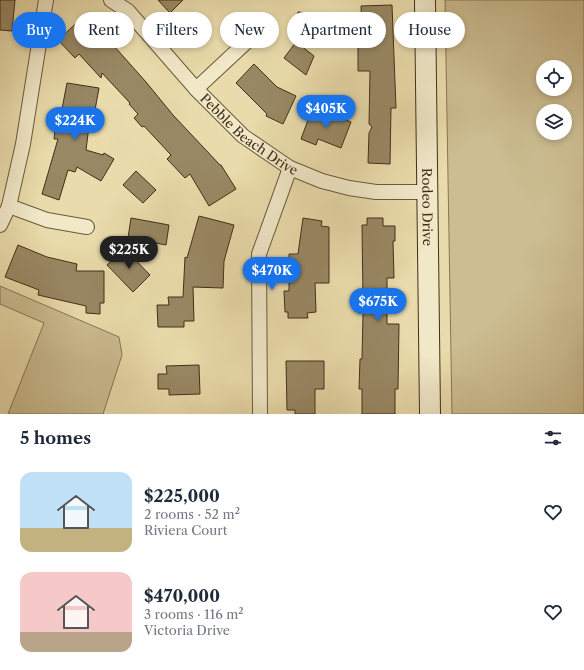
<!DOCTYPE html>
<html lang="en">
<head>
<meta charset="utf-8">
<style>
	:root { --surface:#fff; --page:#f6f6f7; --text:#1f2937; --muted:#747a83; --accent:#1a73e8 }
	body { margin:0; font-family:"Libre Caslon Text",serif; background:var(--page); color:var(--text); height:100vh; display:flex; flex-direction:column; font-size:15px; white-space:nowrap }
	* { box-sizing:border-box; margin:0 }
	p { font-size:13px; color:var(--muted) }
	.icon { flex:none; width:22px; height:22px; fill:none; stroke:currentColor; stroke-width:2; stroke-linecap:round; stroke-linejoin:round }
	.map { position:relative; height:414px; overflow:hidden }
	.details { display:flex; flex-direction:column; background:var(--surface); flex:1 }
	.details>* { flex:none }
	.banner { position:absolute; left:12px; top:12px; width:560px; height:36px; display:flex; gap:8px }
	.fabs { position:absolute; left:536px; top:60px; display:grid; gap:8px }
	.fabs a { display:grid; place-items:center; width:36px; height:36px; border-radius:50%; background:var(--surface); box-shadow:0 2px 6px #0003; font-size:20px }
	.price { position:absolute; translate:-50% -34px; padding:0 9px; border-radius:14px; background:var(--accent); color:#fff; font-size:13px; line-height:26px; filter:drop-shadow(0 1px 2px #0008) }
	.price::after { content:''; position:absolute; left:50%; top:24px; width:12px; height:9px; margin-left:-6px; background:inherit; clip-path:polygon(0 0,100% 0,50% 100%) }
	.price.selected { background:#222; color:#fff }
	ul { padding:0; list-style:none }
	li { display:flex; align-items:center; gap:12px; height:100px; padding:0 20px }
	li span { display:grid; place-items:center; flex:none; width:112px; height:80px; border-radius:12px; color:#555 }
	li>.icon { margin-inline-start:auto }
	span .icon { width:48px; height:48px; fill:#fffc; stroke-width:1 }
	li b { font-size:17px }
	h2 { display:flex; justify-content:space-between; align-items:center; height:48px; padding:0 20px; font-size:17px }
	.pill { padding:0 14px; border-radius:18px; background:var(--surface); box-shadow:0 2px 6px #0003; font-size:14px; line-height:36px }
	.pill.selected { background:var(--accent); color:#fff }
	.map>svg:first-child { display:block }
	.green { fill:#ccbe92; stroke:#867654; fill-rule:evenodd }
	.building { fill:#988864; stroke:#402f17 }
	.lines { fill:none; stroke-linecap:round; stroke-linejoin:round }
	.street-casing { stroke:#6a5a3c; stroke-width:16 }
	.secondary-casing { stroke:#402f17; stroke-width:22 }
	.street { stroke:#f1e8c8; stroke-width:14 }
	.secondary { stroke:#f1e8c8; stroke-width:20 }
	.labels { text-anchor:middle; dominant-baseline:central; stroke-width:3; stroke-linejoin:round; paint-order:stroke }
	.street-label { font-size:13px; fill:#402f17; stroke:#f1e8c8 }
</style>
</head>
<body>
<div class="map">
<svg width="584" height="414" viewBox="0 0 584 414">
	<rect width="100%" height="100%" fill="#e9dbab"/>
	<filter id="stains"><feTurbulence type="fractalNoise" baseFrequency=".005" numOctaves="4"/><feColorMatrix values="0 0 0 0 .2 0 0 0 0 .09 0 0 0 0 .02 0 0 0 .5 -.17"/></filter>
	<radialGradient id="worn" r=".72"><stop offset=".6" stop-color="#630" stop-opacity="0"/><stop offset="1" stop-color="#630" stop-opacity=".3"/></radialGradient>
	<!-- green -->
	<g class="green">
		<path d="M 445,0 L 584,0 L 584,414 L 452,414 ZM 543,67 L 565,67 L 565,89 L 543,89 ZM 543,111 L 565,111 L 565,133 L 543,133 Z"/>
		<polygon points="0,286 119,337 122,355 103,414 8,414 44,323 0,304"/>
	</g>
	<!-- building -->
	<g class="building">
		<polygon points="0,0 15,0 12,31 0,30"/>
		<polygon points="158,0 183,0 170,13"/>
		<polygon points="392,5 396,108 391,108 390,164 368,163 369,133 372,127 369,124 370,71 358,71 358,44 362,44 361,6"/>
		<polygon points="298,12 328,15 326,32 323,38 295,35"/>
		<polygon points="82,18 103,40 106,37 146,82 173,115 220,165 221,165 236,189 209,206 190,174 185,178 167,159 171,155 144,126 142,127 134,118 138,114 129,104 130,103 102,73 101,78 79,54 75,58 58,40"/>
		<polygon points="296,42 314,56 306,75 284,58"/>
		<polygon points="254,64 277,87 296,96 283,124 266,116 267,114 236,83"/>
		<polygon points="67,83 99,88 95,110 91,110 86,150 103,155 104,153 114,159 101,181 77,167 75,172 68,170 59,200 42,194 58,139 54,139 57,113 61,114"/>
		<polygon points="322,110 351,122 341,148 318,139 316,145 301,139 311,112 320,115"/>
		<polygon points="136,171 156,190 143,203 123,185"/>
		<polygon points="199,216 234,225 224,261 223,288 193,287 194,321 184,321 184,327 158,327 157,305 169,305 168,297 183,297 185,257 187,258"/>
		<polygon points="131,218 169,225 166,245 128,238"/>
		<polygon points="303,218 322,221 321,226 329,227 329,283 315,283 316,312 307,313 308,318 288,318 288,312 285,312 284,291 289,291 289,254 298,254"/>
		<polygon points="367,218 383,218 383,226 395,226 395,241 393,241 394,278 387,278 387,324 399,324 398,389 395,389 395,414 362,414 362,389 359,389 360,359 362,359 363,313 358,313 358,298 363,298 362,225 367,225"/>
		<polygon points="18,245 47,257 77,264 76,271 104,271 104,303 100,303 100,314 86,313 86,306 38,295 39,290 5,277"/>
		<polygon points="125,249 150,275 133,292 107,265"/>
		<polygon points="286,361 324,361 324,389 315,389 315,414 295,414 295,410 287,410"/>
		<polygon points="199,365 200,394 169,395 169,389 158,389 158,374 167,374 166,366"/>
	</g>
	<g class="lines">
		<defs>
			<g id="street">
				<path id="s1" d="M 111,0 L 128,11 L 196,89 L 243,136 L 290,168 L 322,181 L 349,188 L 376,192 L 427,192"/>
				<polyline points="196,89 256,33"/>
				<polyline points="9,206 47,220 87,227"/>
				<polyline points="0,225 9,206 23,144 46,0"/>
				<polyline points="260,414 259,254 290,168"/>
			</g>
			<g id="secondary">
				<path id="s2" d="M 425,0 L 430,414"/>
			</g>
		</defs>
		<!-- street casing -->
		<use href="#street" class="street-casing"/>
		<!-- secondary casing -->
		<use href="#secondary" class="secondary-casing"/>
		<!-- street -->
		<use href="#street" class="street"/>
		<!-- secondary -->
		<use href="#secondary" class="secondary"/>
	</g>
	<g class="labels">
		<!-- street labels -->
		<g class="street-label">
			<text stroke="none"><textPath href="#s1" startOffset="194">Pebble Beach Drive</textPath></text>
			<text stroke="none"><textPath href="#s2" startOffset="207">Rodeo Drive</textPath></text>
		</g>
	</g>
	<rect width="100%" height="100%" filter="url(#stains)"/>
	<rect width="100%" height="100%" fill="url(#worn)"/>
</svg>
<div class="fabs">
<a><svg class="icon" aria-label="locate" viewBox="0 0 24 24"><circle cx="12" cy="12" r="6"/><path d="M12 2v4M12 18v4M2 12h4M18 12h4"/></svg></a>
<a><svg class="icon" aria-label="layers" viewBox="0 0 24 24"><path d="M12 4l9 5-9 5-9-5zM3 14l9 5 9-5"/></svg></a>
</div>
<b class="price" style="left:326px;top:129px">$405K</b>
<b class="price" style="left:75px;top:141px">$224K</b>
<b class="price selected" style="left:129px;top:270px">$225K</b>
<b class="price" style="left:272px;top:291px">$470K</b>
<b class="price" style="left:378px;top:322px">$675K</b>
<div class="banner">
<a class="pill selected">Buy</a>
<a class="pill">Rent</a>
<a class="pill">Filters</a>
<a class="pill">New</a>
<a class="pill">Apartment</a>
<a class="pill">House</a>
</div>
</div>
<section class="details">
<h2>5 homes<svg class="icon" aria-label="filters" viewBox="0 0 24 24"><path d="M4 7h16M4 17h16"/><circle cx="9" cy="7" r="2"/><circle cx="15" cy="17" r="2"/></svg></h2>
<ul>
<li><span style="background:linear-gradient(#bfe0f5 70%,#c2b280 0)"><svg class="icon" aria-label="home" viewBox="0 0 24 24"><path d="M3 11l9-7 9 7M6 9v11h12V9"/></svg></span><div><b>$225,000</b><p>2 rooms · 52 m²</p><p>Riviera Court</p></div><svg class="icon" aria-label="heart" viewBox="0 0 24 24"><path d="M12 20l-8-8c-3-5 5-10 8-4 3-6 11-1 8 4z"/></svg></li>
<li><span style="background:linear-gradient(#f6c9c9 75%,#b9a48a 0)"><svg class="icon" aria-label="home" viewBox="0 0 24 24"><path d="M3 11l9-7 9 7M6 9v11h12V9"/></svg></span><div><b>$470,000</b><p>3 rooms · 116 m²</p><p>Victoria Drive</p></div><svg class="icon" aria-label="heart" viewBox="0 0 24 24"><path d="M12 20l-8-8c-3-5 5-10 8-4 3-6 11-1 8 4z"/></svg></li>
</ul>
</section>
</body>
</html>
